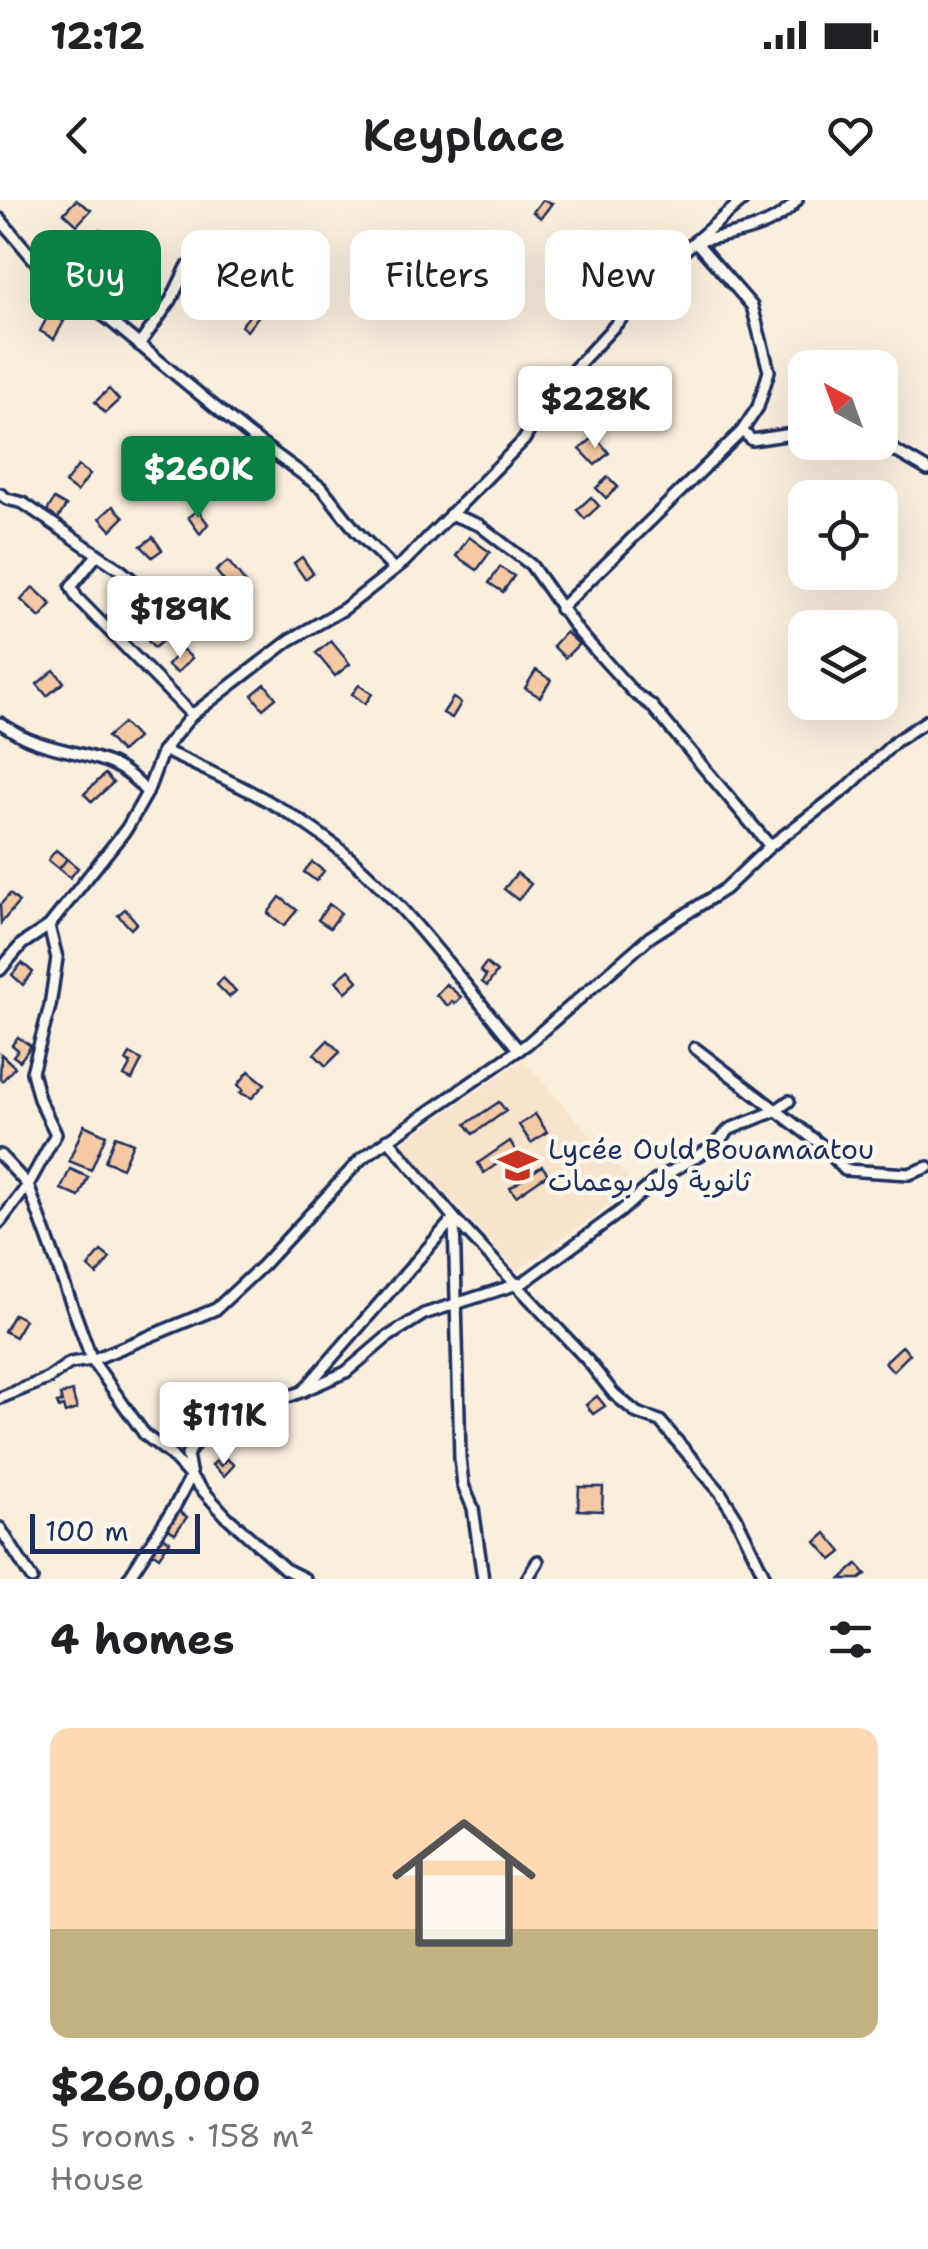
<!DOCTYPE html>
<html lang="en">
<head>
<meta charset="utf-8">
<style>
	:root { --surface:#fff; --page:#f2f2f2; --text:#202124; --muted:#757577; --accent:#0b8043 }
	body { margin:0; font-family:"Shantell Sans","Playpen Sans Arabic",sans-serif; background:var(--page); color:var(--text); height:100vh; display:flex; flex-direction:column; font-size:38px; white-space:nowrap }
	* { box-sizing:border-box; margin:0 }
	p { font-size:32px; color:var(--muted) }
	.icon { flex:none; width:55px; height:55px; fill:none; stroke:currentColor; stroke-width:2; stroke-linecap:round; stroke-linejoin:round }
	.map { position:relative; height:1379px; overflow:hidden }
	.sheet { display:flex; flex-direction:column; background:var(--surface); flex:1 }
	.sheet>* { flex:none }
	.banner { position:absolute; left:30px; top:30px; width:870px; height:90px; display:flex; gap:20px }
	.needle { width:65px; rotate:319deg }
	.tools { position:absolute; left:788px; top:150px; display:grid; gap:20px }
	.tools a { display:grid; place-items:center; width:110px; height:110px; border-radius:20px; background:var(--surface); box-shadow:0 10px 40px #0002; font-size:50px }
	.scale { position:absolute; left:30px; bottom:25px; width:170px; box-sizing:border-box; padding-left:10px; border:5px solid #1b2f5e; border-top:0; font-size:28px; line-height:35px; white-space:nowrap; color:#1b2f5e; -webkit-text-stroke:8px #fbf7ec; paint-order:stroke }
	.price { position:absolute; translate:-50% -85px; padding:0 22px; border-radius:10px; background:#fff; color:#222; font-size:32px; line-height:65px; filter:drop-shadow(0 2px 5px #0008) }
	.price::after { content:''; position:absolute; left:50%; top:60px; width:30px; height:22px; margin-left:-15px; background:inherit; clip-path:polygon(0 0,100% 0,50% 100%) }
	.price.current { background:var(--accent); color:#fff }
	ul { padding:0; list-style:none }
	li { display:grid; align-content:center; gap:20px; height:530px; padding:0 50px }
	li span { display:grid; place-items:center; height:310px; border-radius:20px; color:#555 }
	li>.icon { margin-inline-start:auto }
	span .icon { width:180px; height:180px; fill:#fffc; stroke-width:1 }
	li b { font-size:42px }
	h2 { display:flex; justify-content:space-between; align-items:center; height:120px; padding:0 50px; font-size:42px }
	.chip { padding:0 35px; border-radius:20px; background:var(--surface); box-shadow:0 10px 40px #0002; font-size:35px; line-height:90px }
	.chip.current { background:var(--accent); color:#fff }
	.status { display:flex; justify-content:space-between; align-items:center; height:70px; padding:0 50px; background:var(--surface); direction:ltr }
	.status svg { height:28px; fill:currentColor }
	header { display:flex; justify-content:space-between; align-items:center; height:130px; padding:0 50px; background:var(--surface); font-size:45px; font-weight:600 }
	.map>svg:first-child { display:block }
	.built { fill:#f8e3cc }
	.building { fill:#f4c9a3; stroke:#1b2f5e; stroke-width:2.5 }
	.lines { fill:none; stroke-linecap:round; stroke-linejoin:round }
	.street-casing { stroke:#1b2f5e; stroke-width:16 }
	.street { stroke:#fbf7ec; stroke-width:9 }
	.labels { text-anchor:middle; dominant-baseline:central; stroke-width:9; stroke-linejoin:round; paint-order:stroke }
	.poi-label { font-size:28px; fill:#1b2f5e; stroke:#fbf7ec; text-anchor:start }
</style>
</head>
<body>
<div class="status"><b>12:12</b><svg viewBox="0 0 49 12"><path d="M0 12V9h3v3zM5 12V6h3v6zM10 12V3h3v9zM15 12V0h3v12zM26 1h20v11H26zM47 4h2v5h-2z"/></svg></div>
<header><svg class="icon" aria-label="back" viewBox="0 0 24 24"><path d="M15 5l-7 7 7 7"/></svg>Keyplace<svg class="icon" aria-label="heart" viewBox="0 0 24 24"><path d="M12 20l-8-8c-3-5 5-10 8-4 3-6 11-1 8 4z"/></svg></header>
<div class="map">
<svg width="928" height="1379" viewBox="0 0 928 1379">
	<rect width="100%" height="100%" fill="#faeedd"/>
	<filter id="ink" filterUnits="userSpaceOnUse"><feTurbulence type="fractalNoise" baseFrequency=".01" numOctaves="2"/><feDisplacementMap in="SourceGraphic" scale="20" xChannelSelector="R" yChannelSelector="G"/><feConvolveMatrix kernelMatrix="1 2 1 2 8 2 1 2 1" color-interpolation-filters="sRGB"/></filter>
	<g filter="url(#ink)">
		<!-- built -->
		<polygon class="built" points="523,860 635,986 517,1071 400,944"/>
		<!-- building -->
		<g class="building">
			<polygon points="76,0 91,10 77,25 64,13"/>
			<polygon points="542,0 552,3 541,18 533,12"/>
			<polygon points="100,30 115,42 102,59 86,47"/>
			<polygon points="216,94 225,103 216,113 207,104"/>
			<polygon points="254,110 260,114 247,131 241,126"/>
			<polygon points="49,114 64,121 54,139 40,131"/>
			<polygon points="109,189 119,200 105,213 95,202"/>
			<polygon points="595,236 609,253 595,265 580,249"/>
			<polygon points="78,266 90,274 77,292 65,283"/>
			<polygon points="608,277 618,287 606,298 596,288"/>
			<polygon points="591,297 599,306 585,319 577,310"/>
			<polygon points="54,299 66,306 57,320 46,313"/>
			<polygon points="113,306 124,317 111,330 100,318"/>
			<polygon points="198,310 208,324 200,334 188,317"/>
			<polygon points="153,337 162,350 152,357 141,346"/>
			<polygon points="469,337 490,352 477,370 456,356"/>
			<polygon points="302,357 313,373 305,379 294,363"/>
			<polygon points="228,361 245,382 233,392 216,371"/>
			<polygon points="500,367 514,376 503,392 489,383"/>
			<polygon points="33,387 52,405 40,418 21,400"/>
			<polygon points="114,408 126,419 118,427 107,416"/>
			<polygon points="144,414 155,425 142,438 131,427"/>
			<polygon points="161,429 167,437 154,448 148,441"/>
			<polygon points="566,432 579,444 565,458 553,446"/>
			<polygon points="331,441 350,464 335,476 316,453"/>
			<polygon points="182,449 192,458 177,473 167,465"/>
			<polygon points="54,470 64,482 47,496 37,484"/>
			<polygon points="536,470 551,480 540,497 525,488"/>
			<polygon points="265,484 276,498 263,509 252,495"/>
			<polygon points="359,485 372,494 365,504 352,494"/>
			<polygon points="453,498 461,503 452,518 443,513"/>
			<polygon points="123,523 137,538 121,552 107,537"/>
			<polygon points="105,574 113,583 92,602 84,594"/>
			<polygon points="56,650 67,659 59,669 48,660"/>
			<polygon points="67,659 78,668 70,678 59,669"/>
			<polygon points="312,662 324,671 316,681 304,672"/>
			<polygon points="517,673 531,684 518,700 504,689"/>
			<polygon points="10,694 19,702 1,723 0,705"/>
			<polygon points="280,697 297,710 284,726 268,713"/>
			<polygon points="329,704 341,713 330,728 318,720"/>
			<polygon points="125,709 137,723 131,729 118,715"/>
			<polygon points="22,763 33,772 23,785 12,775"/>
			<polygon points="486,763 497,772 487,786 482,782 486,776 480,771"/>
			<polygon points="349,770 358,781 346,792 336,781"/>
			<polygon points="223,778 236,791 229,797 217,785"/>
			<polygon points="446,784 461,797 455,804 452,801 448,806 436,795"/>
			<polygon points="18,837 31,846 20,861 13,856 18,850 12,845"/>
			<polygon points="328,840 340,852 326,866 314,854"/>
			<polygon points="1,854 15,867 2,881 0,879"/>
			<polygon points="130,854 142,860 132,880 124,876 131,863 126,861"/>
			<polygon points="249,871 265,884 252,898 240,893 243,890 238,885"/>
			<polygon points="499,902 506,911 473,934 466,924"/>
			<polygon points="535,914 547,932 531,943 519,925"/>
			<polygon points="84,925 106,935 91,970 69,961"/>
			<polygon points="115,936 133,943 122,968 105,961"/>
			<polygon points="510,941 516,951 484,973 478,963"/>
			<polygon points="542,966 548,974 516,996 510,988"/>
			<polygon points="70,969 88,977 79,997 61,989"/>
			<polygon points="101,1051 110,1058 97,1075 88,1067"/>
			<polygon points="14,1114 25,1120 15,1137 4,1131"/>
			<polygon points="902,1146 910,1154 893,1171 885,1162"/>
			<polygon points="72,1191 77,1209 65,1213 63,1206 59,1208 57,1203 62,1202 60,1195"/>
			<polygon points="597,1196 605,1206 593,1214 586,1205"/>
			<polygon points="182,1227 192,1236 182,1247 172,1238"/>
			<polygon points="227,1259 234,1265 224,1276 212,1265 216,1261 221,1266"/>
			<polygon points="579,1287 603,1287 602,1311 578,1310"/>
			<polygon points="179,1311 187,1317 175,1333 167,1328"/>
			<polygon points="826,1333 842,1352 832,1360 816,1342"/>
			<polygon points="162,1336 170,1341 159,1357 152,1352"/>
			<polygon points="857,1364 866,1374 860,1379 841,1379"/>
		</g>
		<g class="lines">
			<defs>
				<g id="street">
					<polyline points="0,19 52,81 107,118 249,235 323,289 356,331 394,369"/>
					<path d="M 697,41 C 731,35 775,29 797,0"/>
					<polyline points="139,145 171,100 187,67"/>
					<polyline points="742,231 752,240 805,232"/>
					<polyline points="880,242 928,270"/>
					<polyline points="0,294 7,299 23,303 119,369 159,402"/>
					<polyline points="450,314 479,325 531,365 578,431 634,493 651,505 770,646"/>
					<polyline points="97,355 71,387 77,398 192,515"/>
					<polyline points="560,409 742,231 758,207 769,171 752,106 695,41"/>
					<path d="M 0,523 C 9,528 18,535 28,539 C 73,558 114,550 147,593"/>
					<path d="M 163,550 C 215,574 268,597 314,630 C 396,687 455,775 519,850"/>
					<polyline points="0,770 22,744 49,726 127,628 147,593 163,550 192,515 290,440 344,409 404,362 524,240 541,210 566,178 685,50 743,0"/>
					<polyline points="695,848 824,947 845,970 909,974 928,967"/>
					<polyline points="388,939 454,1018 588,1161 614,1194 637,1213 660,1221 720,1292 736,1317 766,1379"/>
					<polyline points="0,955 28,985 92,1160 145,1235 171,1255 226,1316 285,1369 305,1379"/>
					<polyline points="454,1018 460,1258 463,1285 473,1308 483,1379"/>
					<polyline points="0,1022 28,985 56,934 39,899 32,872 50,806 57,758 49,726"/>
					<polyline points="303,1191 346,1172 386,1138 424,1114 524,1082 621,1011 655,981 711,948 730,929 775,911 789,901"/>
					<polyline points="0,1198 47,1179 70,1163 92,1160 216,1109 263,1065 361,959 527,844 650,737 725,689 770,646 848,587 896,541 928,520"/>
					<polyline points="0,1328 32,1379"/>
					<path d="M 128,1379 L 175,1306 L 191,1276 L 187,1255 C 223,1198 251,1214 303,1191 L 454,1018"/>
					<polyline points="527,1379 538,1361"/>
				</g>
			</defs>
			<!-- street casing -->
			<use href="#street" class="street-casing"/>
			<!-- street -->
			<use href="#street" class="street"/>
		</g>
	</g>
	<!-- icons -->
	<defs>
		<symbol id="school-bare" viewBox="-9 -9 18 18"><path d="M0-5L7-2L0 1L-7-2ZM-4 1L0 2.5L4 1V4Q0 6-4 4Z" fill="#c8321e" stroke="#fbf7ec" stroke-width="2.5" paint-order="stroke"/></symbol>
	</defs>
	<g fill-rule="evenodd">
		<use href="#school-bare" x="490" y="938" width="55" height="55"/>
	</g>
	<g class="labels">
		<!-- poi labels -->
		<g class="poi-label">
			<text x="548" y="949">Lycée Ould Bouamaatou<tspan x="548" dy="32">ثانوية ولد بوعمات</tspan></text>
		</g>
	</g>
</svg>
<div class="tools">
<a><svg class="needle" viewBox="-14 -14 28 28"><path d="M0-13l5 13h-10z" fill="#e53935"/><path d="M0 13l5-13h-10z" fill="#757577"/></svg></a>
<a><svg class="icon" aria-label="locate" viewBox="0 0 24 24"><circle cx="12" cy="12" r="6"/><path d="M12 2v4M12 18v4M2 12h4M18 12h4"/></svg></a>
<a><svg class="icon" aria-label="layers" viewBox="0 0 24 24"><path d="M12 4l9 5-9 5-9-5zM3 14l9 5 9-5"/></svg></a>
</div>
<div class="scale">100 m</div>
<b class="price" style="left:595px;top:251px">$228K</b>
<b class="price current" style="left:198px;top:321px">$260K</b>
<b class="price" style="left:180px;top:461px">$189K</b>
<b class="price" style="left:224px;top:1267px">$111K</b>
<div class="banner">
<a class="chip current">Buy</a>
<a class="chip">Rent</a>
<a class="chip">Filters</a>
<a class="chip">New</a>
</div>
</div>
<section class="sheet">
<h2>4 homes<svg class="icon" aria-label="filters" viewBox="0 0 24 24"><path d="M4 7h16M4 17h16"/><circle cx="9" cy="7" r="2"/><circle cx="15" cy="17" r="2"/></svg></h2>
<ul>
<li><span style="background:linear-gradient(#ffd9b3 65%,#c2b280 0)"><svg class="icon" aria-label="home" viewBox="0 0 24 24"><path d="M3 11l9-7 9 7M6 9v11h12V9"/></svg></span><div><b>$260,000</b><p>5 rooms · 158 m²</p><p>House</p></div></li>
</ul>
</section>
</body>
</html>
